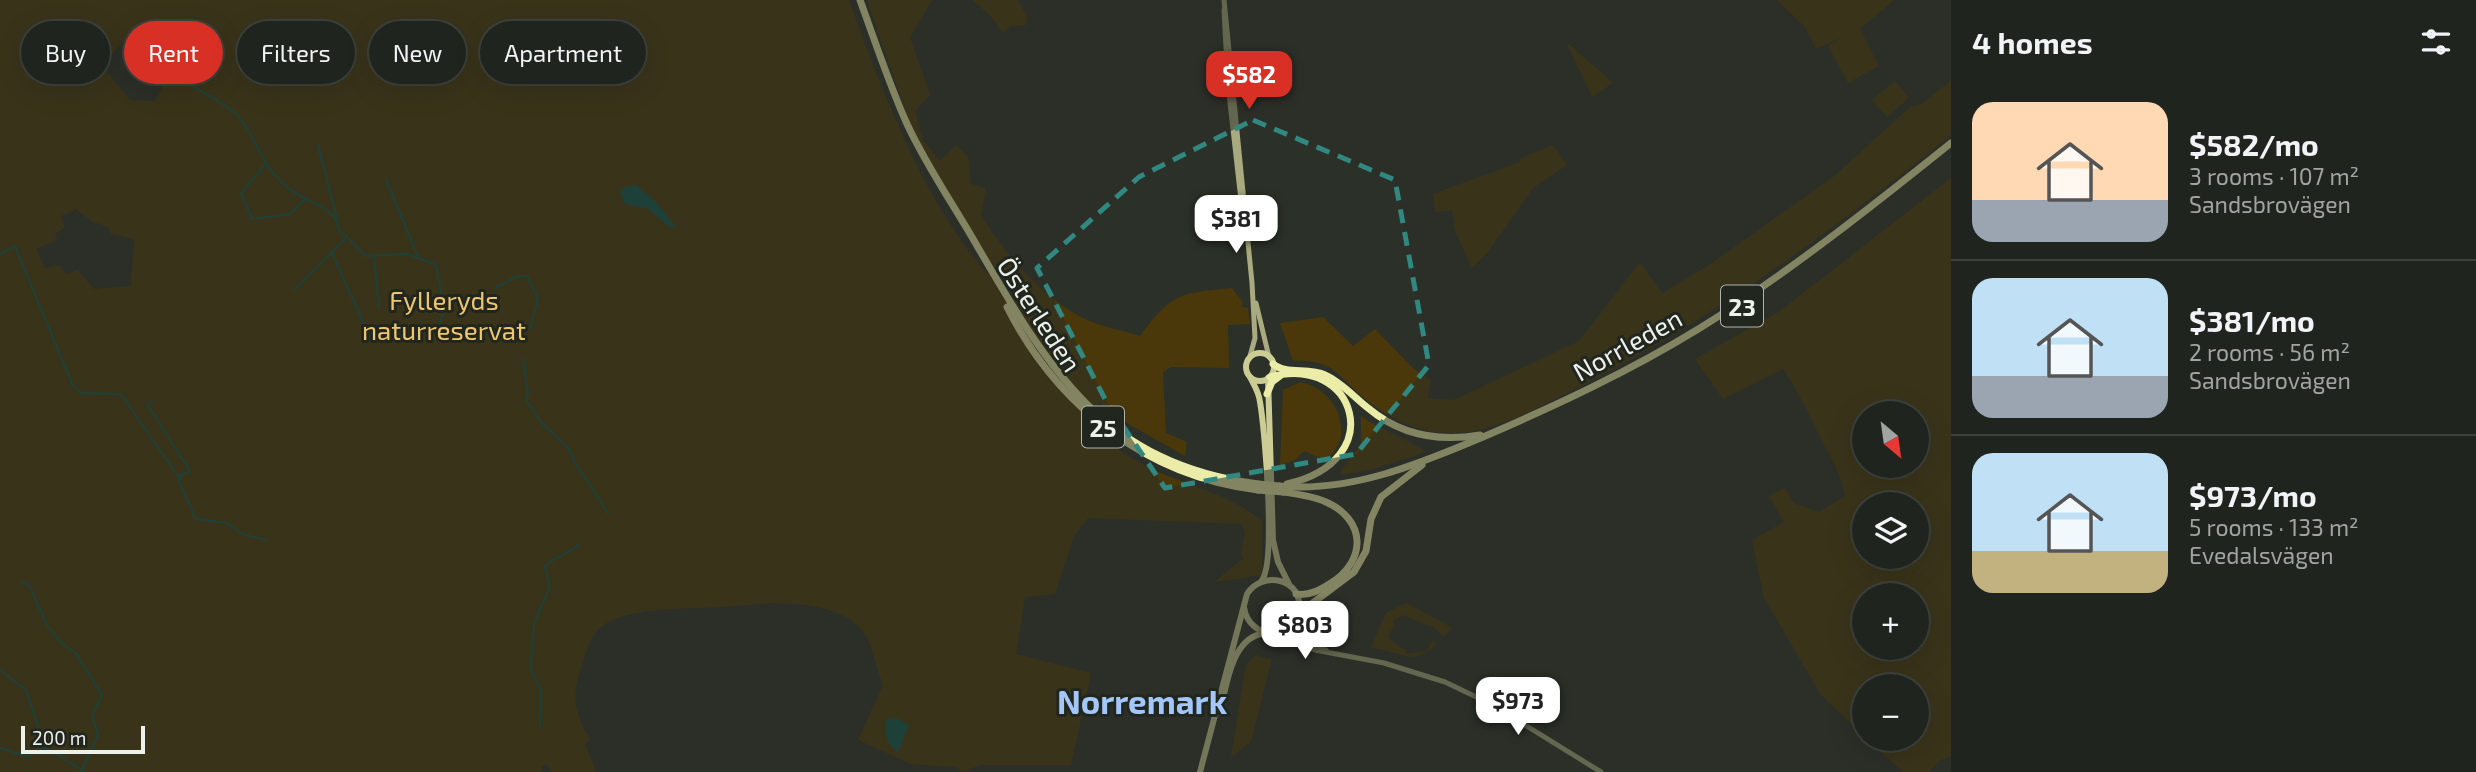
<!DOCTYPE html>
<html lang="en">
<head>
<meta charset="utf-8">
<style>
	:root { --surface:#20241e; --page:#2d302b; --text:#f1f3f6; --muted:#a2a4a4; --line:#3d413c; --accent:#d93025 }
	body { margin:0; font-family:"Exo 2",sans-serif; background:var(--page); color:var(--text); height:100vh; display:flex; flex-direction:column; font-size:26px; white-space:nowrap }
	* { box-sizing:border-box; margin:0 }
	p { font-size:23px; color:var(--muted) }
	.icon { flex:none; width:38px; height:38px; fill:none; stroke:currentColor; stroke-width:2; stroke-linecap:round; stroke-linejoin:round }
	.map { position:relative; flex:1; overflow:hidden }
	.details { display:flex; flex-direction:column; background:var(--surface); width:525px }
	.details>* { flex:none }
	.banner { position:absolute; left:21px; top:21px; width:665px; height:63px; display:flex; gap:14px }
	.needle { width:46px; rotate:151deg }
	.fabs { position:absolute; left:1852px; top:401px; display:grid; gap:14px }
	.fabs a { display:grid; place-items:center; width:77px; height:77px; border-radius:50%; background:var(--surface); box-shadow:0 7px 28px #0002,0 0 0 2px var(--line); font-size:35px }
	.scale { position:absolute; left:21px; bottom:18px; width:124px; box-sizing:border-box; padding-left:7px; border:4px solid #edf1eb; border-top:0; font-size:19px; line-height:24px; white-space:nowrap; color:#edf1eb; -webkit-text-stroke:5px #21261e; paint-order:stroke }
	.price { position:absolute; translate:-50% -60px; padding:0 16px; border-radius:14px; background:#fff; color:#222; font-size:23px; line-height:46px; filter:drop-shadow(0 2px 4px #0008) }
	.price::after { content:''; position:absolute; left:50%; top:42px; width:21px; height:16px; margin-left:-10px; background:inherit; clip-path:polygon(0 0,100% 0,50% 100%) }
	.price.on { background:var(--accent); color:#fff }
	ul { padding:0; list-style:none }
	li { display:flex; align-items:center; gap:21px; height:175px; padding:0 21px }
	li+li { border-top:2px solid var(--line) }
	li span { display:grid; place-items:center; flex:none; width:196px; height:140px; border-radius:21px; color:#555 }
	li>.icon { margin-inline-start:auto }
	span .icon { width:84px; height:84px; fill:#fffc; stroke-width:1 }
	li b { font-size:30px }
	h2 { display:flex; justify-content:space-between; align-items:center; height:84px; padding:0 21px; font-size:30px }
	.pill { padding:0 24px; border-radius:32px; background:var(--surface); box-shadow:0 7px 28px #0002,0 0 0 2px var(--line); font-size:24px; line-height:63px }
	.pill.on { background:var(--accent); color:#fff }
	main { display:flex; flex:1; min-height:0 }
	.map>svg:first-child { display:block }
	.green { fill:#4a380b; fill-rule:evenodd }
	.water { fill:#0d584f }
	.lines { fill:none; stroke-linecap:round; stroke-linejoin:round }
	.stream { stroke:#0d584f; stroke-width:2 }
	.secondary { stroke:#a9aa7f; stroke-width:5 }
	.primary { stroke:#cbcd95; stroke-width:6 }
	.highway { stroke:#eaeca8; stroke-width:7 }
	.highway-bridge { stroke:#eaeca8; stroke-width:7 }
	.marked { fill:none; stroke:#308881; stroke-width:5; stroke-dasharray:14 9; stroke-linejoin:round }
	.labels { text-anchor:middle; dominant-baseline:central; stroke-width:6; stroke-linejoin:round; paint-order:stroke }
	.shield { fill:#21261e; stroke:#b0b4ae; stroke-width:2 }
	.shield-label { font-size:24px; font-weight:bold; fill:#edf1eb }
	.park-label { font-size:26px; fill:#efc66e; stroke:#21261e }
	.street-label { font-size:26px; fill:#edf1eb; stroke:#21261e }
	.district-label { font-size:33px; font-weight:bold; fill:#a2c7f8; stroke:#21261e }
</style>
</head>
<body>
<main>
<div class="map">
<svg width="1951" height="772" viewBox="0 0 1951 772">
	<rect width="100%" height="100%" fill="#2b3028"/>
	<!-- green -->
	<g class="green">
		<path d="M 0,0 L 849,0 C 887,105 941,252 1036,318 L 1024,298 L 989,261 L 941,184 L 908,119 L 867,0 L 932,0 L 910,37 L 930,95 L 915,111 L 923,140 L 940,161 L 956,145 L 968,156 L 971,184 L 986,188 L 981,215 C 1005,254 1042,297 1083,318 C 1100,327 1122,330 1140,336 C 1172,293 1180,293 1232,288 L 1243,302 L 1242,307 L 1248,308 L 1250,324 L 1228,325 L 1229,368 L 1171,367 L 1163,372 L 1166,433 L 1187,442 L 1185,456 L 1127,423 L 1099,402 L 1093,430 C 1113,447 1134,461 1158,472 C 1194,487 1232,496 1262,521 L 1262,575 L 1214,582 L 1244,558 L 1241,554 L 1245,532 L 1241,524 L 1088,518 L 1074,536 L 1055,594 L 1025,597 L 1016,654 L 1091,673 L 1071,765 L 980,765 L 962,772 L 956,767 L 911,764 L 858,740 L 883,685 C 874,664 872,632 851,620 C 813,597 763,604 720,607 C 688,609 619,606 597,631 C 589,640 586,654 582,665 C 571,698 574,710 590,740 L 585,744 L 596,772 L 550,772 L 547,764 L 541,767 L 542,772 L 0,772 ZM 135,30 L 147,32 L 159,59 L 175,74 L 165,82 L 155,101 L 130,100 L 101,65 ZM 76,209 L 91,221 L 108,227 L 111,234 L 134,239 L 131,286 L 94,289 L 78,270 L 66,274 L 59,265 L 45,268 L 36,249 L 57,240 L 55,233 L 65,228 L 61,216 Z"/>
		<polygon points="972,0 1018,0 1027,17 1026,25 1011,26 1003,33 991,16"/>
		<polygon points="1777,0 1894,0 1860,29 1879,66 1848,83 1828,46 1843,37 1816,49 1804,26"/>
		<polygon points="1567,44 1569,44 1613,83 1592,97"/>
		<path d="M 1951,80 L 1951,135 C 1829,233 1706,325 1565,394 C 1532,410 1494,432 1456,433 C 1426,435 1391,420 1368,401 C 1339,379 1335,358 1293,361 L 1280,323 L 1323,317 L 1353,346 L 1375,329 L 1413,368 L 1431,380 L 1427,398 L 1454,400 L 1579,341 L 1640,262 L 1662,293 L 1709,265 L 1833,177 L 1910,107 L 1920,105 Z"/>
		<polygon points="1895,81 1909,98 1887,117 1872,100"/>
		<polygon points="1553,145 1567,165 1533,188 1488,252 1472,268 1455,231 1452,210 1435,212 1433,194 1520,162 1521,158"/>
		<path d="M 1951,178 L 1951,757 L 1940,760 L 1929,772 L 1903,772 L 1866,739 L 1916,738 L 1916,686 L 1864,686 L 1864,736 L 1821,695 L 1764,598 L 1752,540 L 1784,522 L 1769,496 L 1785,488 L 1794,503 L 1819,512 L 1845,496 C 1841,474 1832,461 1822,441 C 1810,416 1799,392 1783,369 L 1723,399 L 1695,359 L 1780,311 ZM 1916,413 L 1916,466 L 1864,466 L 1864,413 ZM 1916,504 L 1916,556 L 1864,556 L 1864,504 ZM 1864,595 L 1916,595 L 1916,648 L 1864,648 Z"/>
		<path d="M 1301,382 C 1326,388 1344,410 1341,437 C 1340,445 1331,454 1327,461 L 1304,451 L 1295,460 L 1280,466 L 1283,390 Z"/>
		<path d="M 1361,416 C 1381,431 1406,437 1426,452 L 1370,470 L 1341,475 L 1342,469 L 1361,445 Z"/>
		<path d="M 1406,603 L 1453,628 L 1443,637 L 1433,626 L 1431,627 L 1403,615 L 1393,621 L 1394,624 L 1388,638 L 1406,651 L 1406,654 L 1427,651 L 1433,640 L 1436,645 C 1428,652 1422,657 1411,657 L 1371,647 L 1386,613 Z"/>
		<polygon points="1256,656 1272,659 1251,742 1231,757 1246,664"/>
	</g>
	<!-- water -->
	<g class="water">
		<polygon points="636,185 655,201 676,227 669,227 649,209 625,204 620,193 623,188"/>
		<path d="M 896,718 L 909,725 L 898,752 C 886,745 885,733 886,720 Z"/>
	</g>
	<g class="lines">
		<!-- stream -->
		<g class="stream">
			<path d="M 187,83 C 201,92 233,107 241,120 C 259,144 262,166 287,187 C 306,203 335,204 339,231 L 347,237 L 295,289"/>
			<polyline points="318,145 337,219"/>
			<polyline points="265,165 241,193 252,219 290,214 305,199"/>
			<polyline points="386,179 417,255"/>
			<polyline points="349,239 366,256 408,254 436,265 444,309 439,328"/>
			<polyline points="332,253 365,326"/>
			<polyline points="0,254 15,246 73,386 82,393 121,394 180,479"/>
			<polyline points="374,256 379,307"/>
			<polyline points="495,288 518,276 527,276 538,298 530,329"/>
			<polyline points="523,359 528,394 526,400 541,422 569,449 575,463 608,513"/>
			<polyline points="152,401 147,404 190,471 181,475 179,482 196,519 227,523 242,534 266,540"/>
			<polyline points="21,582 29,585 47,625 61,643 75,652 102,695 92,715 98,735 82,770"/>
			<polyline points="0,670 26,690 45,747"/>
			<path d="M 540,727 L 541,690 L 531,670 L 532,647 L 535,621 L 550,587 L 545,566 C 556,556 568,555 579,544"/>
			<polyline points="0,748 28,757 45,747 85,772"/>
		</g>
		<!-- secondary -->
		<g class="secondary">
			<polyline points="1224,0 1252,283 1255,338 1250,356"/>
			<polyline points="1224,10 1228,85 1242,209"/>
			<polyline points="1256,303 1269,357"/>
			<path d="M 1296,621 C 1294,639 1312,644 1326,650"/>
			<polyline points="1269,634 1315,650 1384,663 1445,682 1491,704 1601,772"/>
		</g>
		<!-- primary -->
		<g class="primary">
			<circle cx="1260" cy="367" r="14"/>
			<path d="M 1250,377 C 1254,385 1259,392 1260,402 C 1265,430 1276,562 1262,580"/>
			<polyline points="1268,378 1273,540 1278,562 1289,584"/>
			<path d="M 1220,713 C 1226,688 1231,640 1261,634"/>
			<path d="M 1200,772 L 1247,594 C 1262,570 1303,578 1299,610 C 1294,644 1248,639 1244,607"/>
		</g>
		<!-- highway -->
		<g class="highway">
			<path d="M 860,0 C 875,41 889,84 907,124 C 927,167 953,204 976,244 C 1048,368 1103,464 1258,484"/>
			<path d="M 1007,307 C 1057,406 1146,476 1258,490"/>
			<path d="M 1273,364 C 1286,375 1309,367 1325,375 C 1341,382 1354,397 1368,408 C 1400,435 1439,442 1480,435"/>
			<path d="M 1270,377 C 1356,353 1390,461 1287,484"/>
			<polyline points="1267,394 1272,382 1280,376"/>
			<path d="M 1279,486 C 1350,493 1419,464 1483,437 C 1557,405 1630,371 1700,328 C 1788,273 1870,208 1951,143"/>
			<path d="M 1283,492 C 1297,494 1313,496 1326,502 C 1366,520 1367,560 1331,583 C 1320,590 1310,596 1296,594"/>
			<polyline points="1298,614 1354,572 1366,551 1371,519 1381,497 1422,465"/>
		</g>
		<!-- highway-bridge -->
		<g class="highway-bridge">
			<polyline points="1258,484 1279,486"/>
			<polyline points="1258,490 1283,492"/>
		</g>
	</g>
	<!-- marked area -->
	<path d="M0 0H1951V772H0ZM 1253,120 L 1395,180 L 1429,365 L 1356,454 L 1165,488 L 1106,401 L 1037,268 L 1139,177 Z" fill="#2b3028" fill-opacity=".55" fill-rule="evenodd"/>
	<path class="marked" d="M 1253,120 L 1395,180 L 1429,365 L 1356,454 L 1165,488 L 1106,401 L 1037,268 L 1139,177 Z"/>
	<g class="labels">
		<!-- shield labels -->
		<g class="shield">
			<rect x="1721" y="285.5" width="42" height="41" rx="5"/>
			<rect x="1082" y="406.5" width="42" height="41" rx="5"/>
		</g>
		<g class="shield-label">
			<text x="1742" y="306">23</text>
			<text x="1103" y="427">25</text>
		</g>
		<!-- park labels -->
		<g class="park-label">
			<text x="444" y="299">Fylleryds<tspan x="444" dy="30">naturreservat</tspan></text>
		</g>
		<!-- street labels -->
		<g class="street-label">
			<text transform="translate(1040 314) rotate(57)">Österleden</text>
			<text transform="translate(1627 344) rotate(-29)">Norrleden</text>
		</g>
		<!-- district labels -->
		<g class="district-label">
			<text x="1142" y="701">Norremark</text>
		</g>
	</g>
</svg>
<div class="fabs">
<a><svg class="needle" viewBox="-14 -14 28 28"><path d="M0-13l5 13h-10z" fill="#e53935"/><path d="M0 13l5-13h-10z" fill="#a2a4a4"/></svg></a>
<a><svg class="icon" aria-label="layers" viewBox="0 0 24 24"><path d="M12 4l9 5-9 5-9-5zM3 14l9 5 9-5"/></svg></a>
<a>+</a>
<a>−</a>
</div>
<div class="scale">200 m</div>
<b class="price on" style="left:1249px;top:111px">$582</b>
<b class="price" style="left:1236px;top:255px">$381</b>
<b class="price" style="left:1305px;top:661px">$803</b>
<b class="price" style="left:1518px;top:737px">$973</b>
<div class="banner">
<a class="pill">Buy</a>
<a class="pill on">Rent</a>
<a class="pill">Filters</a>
<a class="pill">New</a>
<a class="pill">Apartment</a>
</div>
</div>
<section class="details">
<h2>4 homes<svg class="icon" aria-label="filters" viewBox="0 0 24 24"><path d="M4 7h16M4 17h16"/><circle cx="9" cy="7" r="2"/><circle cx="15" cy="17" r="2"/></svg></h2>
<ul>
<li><span style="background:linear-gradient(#ffd9b3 70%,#9aa5b1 0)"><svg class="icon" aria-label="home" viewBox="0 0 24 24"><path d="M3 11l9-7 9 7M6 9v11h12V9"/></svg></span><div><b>$582/mo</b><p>3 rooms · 107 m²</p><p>Sandsbrovägen</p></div></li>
<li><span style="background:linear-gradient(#bfe0f5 70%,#9aa5b1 0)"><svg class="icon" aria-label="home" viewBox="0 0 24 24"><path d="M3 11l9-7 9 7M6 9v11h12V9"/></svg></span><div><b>$381/mo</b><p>2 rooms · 56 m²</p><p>Sandsbrovägen</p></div></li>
<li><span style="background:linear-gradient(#bfe0f5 70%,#c2b280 0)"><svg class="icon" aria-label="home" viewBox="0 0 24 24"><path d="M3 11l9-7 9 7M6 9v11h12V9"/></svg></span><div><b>$973/mo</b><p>5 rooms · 133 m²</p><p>Evedalsvägen</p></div></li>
</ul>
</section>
</main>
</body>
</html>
